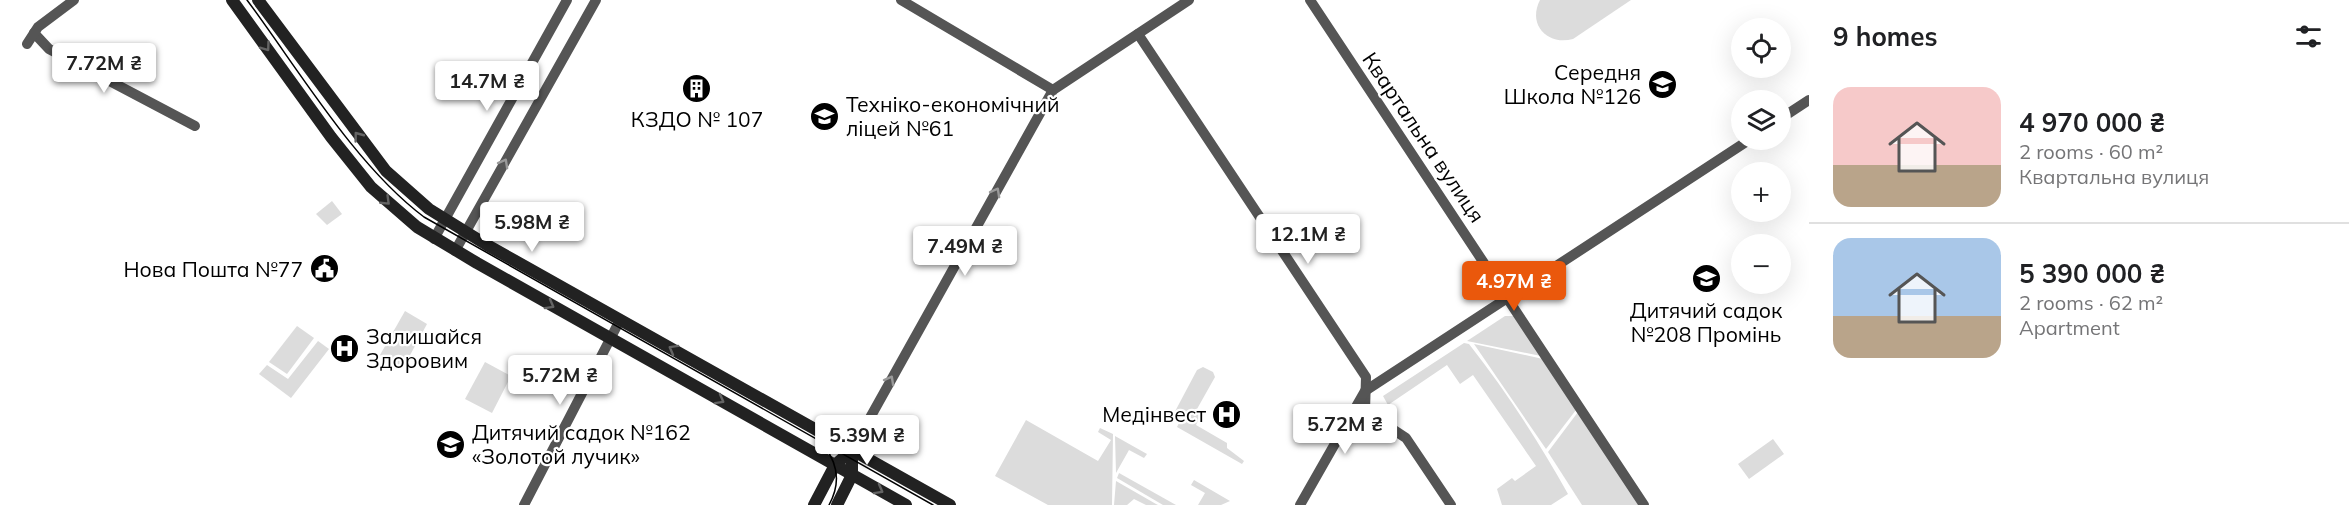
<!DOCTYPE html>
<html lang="en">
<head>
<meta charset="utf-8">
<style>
	:root { --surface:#fff; --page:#f2f2f2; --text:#202124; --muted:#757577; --line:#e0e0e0; --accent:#ea580c }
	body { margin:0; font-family:Mulish,sans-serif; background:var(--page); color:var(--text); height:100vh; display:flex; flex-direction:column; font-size:22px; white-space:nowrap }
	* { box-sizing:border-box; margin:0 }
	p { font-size:20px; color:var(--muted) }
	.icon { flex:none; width:33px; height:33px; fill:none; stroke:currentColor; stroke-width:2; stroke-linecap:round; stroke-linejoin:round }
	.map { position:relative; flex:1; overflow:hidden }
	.sheet { display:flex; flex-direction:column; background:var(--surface); width:540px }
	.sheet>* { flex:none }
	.buttons { position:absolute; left:1731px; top:18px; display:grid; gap:12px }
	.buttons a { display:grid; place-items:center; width:60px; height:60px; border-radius:50%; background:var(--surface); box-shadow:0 6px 24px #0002; font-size:30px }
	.price { position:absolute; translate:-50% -51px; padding:0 14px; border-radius:6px; background:#fff; color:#222; font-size:20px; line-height:39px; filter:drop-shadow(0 2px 3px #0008) }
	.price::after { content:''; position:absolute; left:50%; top:36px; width:18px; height:14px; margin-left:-9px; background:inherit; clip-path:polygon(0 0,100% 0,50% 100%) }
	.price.on { background:var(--accent); color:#fff }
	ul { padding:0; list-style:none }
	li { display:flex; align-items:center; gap:18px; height:150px; padding:0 24px }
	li+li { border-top:2px solid var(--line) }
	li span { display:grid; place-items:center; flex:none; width:168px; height:120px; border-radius:18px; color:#555 }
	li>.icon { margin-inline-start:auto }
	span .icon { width:72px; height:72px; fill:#fffc; stroke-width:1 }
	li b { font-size:26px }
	h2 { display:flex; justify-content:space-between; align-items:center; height:72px; padding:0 24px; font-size:26px }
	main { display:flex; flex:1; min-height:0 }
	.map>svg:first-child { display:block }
	.green { fill:#dcdcdc }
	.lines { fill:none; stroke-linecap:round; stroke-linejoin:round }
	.minor { stroke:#555; stroke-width:10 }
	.secondary { stroke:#222; stroke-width:12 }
	.tram { stroke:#000; stroke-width:1.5 }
	.oneway { stroke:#646464 }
	.oneway2 { stroke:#999 }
	.labels { text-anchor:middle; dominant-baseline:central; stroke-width:4.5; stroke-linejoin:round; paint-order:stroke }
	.poi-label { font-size:21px; fill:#000; stroke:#fff; text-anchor:end }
	.street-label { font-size:21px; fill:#000; stroke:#fff }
</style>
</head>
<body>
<main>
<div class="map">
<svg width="1809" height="505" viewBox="0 0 1809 505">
	<rect width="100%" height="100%" fill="#fff"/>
	<!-- green -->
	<g class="green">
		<path d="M 1540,0 L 1631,0 L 1573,39 C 1548,46 1527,25 1540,0 Z"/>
		<polygon points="332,201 342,214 327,225 316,214"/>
		<polygon points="405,311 427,324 403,368 380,355"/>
		<polygon points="1505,316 1515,316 1541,356 1467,341"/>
		<polygon points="297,326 314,338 287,374 269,362"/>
		<polygon points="318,341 329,349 291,398 259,374 267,365 288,379"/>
		<path d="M 1464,343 L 1469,344 C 1506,391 1539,442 1568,494 L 1551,505 L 1502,505 L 1497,489 L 1512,478 L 1515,481 L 1536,466 L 1473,375 L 1460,384 L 1447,365 L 1388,405 L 1383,396 Z"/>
		<polygon points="1474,344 1543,359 1576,410 1546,449"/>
		<polygon points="485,362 511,376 492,413 465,399"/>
		<polygon points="1203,367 1213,372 1215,377 1197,409 1202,412 1196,425 1227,443 1227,448 1244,461 1242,464 1177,427 1179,423 1171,419 1197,370"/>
		<polygon points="1578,412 1639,505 1582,505 1548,452"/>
		<polygon points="1026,420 1098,461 1111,440 1098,432 1100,428 1113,434 1112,505 1048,505 995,476"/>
		<polygon points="1115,436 1147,454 1144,458 1129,450 1116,473"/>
		<polygon points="1773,439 1784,454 1749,479 1738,464"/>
		<polygon points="1119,473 1176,505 1163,505 1117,478"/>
		<polygon points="1194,480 1230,501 1221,505 1198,505 1205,493 1191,485"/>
		<polygon points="1116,481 1156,504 1158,505 1146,505 1134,499 1127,505 1114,505"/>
	</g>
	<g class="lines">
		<!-- minor -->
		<g class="minor">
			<polyline points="901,0 1053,90"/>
			<polyline points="1310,0 1644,505"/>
			<polyline points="34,33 49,49 195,126"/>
			<polyline points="1138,34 1366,377 1365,411 1406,438 1451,505"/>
			<polyline points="27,44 38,27 74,0"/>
			<polyline points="1780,119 1809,100"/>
			<polyline points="434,239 567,0"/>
			<polyline points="455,251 596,0"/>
			<polyline points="852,450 1053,90 1189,0"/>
			<polyline points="524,505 620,320"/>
			<polyline points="1300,505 1365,391 1749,140"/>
		</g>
		<!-- secondary -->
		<g class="secondary">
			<polyline points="232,0 331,137 371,187 417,227 477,263 906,505"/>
			<polyline points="258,0 386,171 429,209 487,245 950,505"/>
			<polyline points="814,505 835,465 852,450"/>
			<polyline points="837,505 852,475 852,450"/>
		</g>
		<!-- tram -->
		<g class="tram">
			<path d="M 247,0 C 299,70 355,165 424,217 L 933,505"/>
			<path d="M 824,446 C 839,465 840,485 829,505"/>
		</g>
	</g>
	<!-- one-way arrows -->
	<defs><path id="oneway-chevron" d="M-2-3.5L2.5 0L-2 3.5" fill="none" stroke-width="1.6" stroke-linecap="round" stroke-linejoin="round" transform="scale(1.5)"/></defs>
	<g class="oneway">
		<use href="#oneway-chevron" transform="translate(266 47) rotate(54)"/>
		<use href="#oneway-chevron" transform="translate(358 136) rotate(-127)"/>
		<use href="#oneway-chevron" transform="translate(386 201) rotate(44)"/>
		<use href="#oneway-chevron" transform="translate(550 305) rotate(29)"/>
		<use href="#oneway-chevron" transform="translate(673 349) rotate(-151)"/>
		<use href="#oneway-chevron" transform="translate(720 400) rotate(29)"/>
		<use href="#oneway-chevron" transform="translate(879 490) rotate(29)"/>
	</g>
	<g class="oneway2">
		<use href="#oneway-chevron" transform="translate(504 163) rotate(-61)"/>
		<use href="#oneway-chevron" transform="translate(996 192) rotate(-61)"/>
		<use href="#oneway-chevron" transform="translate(890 380) rotate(-61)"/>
	</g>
	<!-- icons -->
	<defs>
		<symbol id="school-disc" viewBox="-11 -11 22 22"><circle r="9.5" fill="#000" stroke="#fff"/><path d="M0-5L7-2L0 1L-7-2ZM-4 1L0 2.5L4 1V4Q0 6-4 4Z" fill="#fff"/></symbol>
		<symbol id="building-disc" viewBox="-11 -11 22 22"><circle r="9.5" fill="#000" stroke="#fff"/><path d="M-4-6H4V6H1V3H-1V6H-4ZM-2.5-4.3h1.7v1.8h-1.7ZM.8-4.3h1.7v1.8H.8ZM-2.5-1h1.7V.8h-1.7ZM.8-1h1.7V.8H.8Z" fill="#fff"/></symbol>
		<symbol id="civic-disc" viewBox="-11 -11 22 22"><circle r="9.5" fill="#000" stroke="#fff"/><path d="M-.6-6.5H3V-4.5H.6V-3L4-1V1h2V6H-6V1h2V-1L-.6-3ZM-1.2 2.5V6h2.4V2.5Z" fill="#fff"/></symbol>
		<symbol id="hospital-disc" viewBox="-11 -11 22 22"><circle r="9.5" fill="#000" stroke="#fff"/><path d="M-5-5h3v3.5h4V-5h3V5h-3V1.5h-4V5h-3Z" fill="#fff"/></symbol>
	</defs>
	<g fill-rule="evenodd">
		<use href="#school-disc" x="1646" y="68" width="33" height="33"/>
		<use href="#building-disc" x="680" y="72" width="33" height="33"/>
		<use href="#school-disc" x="808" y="100" width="33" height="33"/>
		<use href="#civic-disc" x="308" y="252" width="33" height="33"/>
		<use href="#school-disc" x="1690" y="262" width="33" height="33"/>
		<use href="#hospital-disc" x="328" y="332" width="33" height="33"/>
		<use href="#hospital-disc" x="1210" y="398" width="33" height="33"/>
		<use href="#school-disc" x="434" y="428" width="33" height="33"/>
	</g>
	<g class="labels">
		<!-- poi labels -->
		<g class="poi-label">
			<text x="1641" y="72">Середня<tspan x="1641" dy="24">Школа №126</tspan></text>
			<text x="846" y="104" text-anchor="start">Техніко-економічний<tspan x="846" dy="24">ліцей №61</tspan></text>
			<text x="697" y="119" text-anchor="middle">КЗДО № 107</text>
			<text x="303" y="269">Нова Пошта №77</text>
			<text x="1706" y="310" text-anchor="middle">Дитячий садок<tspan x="1706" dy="24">№208 Промінь</tspan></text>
			<text x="366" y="336" text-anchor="start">Залишайся<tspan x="366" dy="24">Здоровим</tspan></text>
			<text x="1206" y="414">Медінвест</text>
			<text x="472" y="432" text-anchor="start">Дитячий садок №162<tspan x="472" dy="24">«Золотой лучик»</tspan></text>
		</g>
		<!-- street labels -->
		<g class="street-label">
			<text transform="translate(1424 137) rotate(56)">Квартальна вулиця</text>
		</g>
	</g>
</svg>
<div class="buttons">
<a><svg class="icon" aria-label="locate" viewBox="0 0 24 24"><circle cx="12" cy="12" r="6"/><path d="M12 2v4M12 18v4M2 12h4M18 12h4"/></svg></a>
<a><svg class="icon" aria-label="layers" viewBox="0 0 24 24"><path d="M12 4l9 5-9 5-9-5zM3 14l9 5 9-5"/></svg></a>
<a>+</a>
<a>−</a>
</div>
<b class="price" style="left:104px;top:94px">7.72M ₴</b>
<b class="price" style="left:487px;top:112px">14.7M ₴</b>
<b class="price" style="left:532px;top:253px">5.98M ₴</b>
<b class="price" style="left:1308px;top:265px">12.1M ₴</b>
<b class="price" style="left:965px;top:277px">7.49M ₴</b>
<b class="price on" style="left:1514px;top:312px">4.97M ₴</b>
<b class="price" style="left:560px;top:406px">5.72M ₴</b>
<b class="price" style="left:1345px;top:455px">5.72M ₴</b>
<b class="price" style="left:867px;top:466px">5.39M ₴</b>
</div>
<section class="sheet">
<h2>9 homes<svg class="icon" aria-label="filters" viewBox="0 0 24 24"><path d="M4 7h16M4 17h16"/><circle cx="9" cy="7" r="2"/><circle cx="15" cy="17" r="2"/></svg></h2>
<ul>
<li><span style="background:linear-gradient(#f6c9c9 65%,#b9a48a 0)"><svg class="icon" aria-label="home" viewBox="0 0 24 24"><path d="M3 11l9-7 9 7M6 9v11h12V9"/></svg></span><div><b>4 970 000 ₴</b><p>2 rooms · 60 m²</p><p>Квартальна вулиця</p></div></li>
<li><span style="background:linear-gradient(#a9c7e8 65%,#b9a48a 0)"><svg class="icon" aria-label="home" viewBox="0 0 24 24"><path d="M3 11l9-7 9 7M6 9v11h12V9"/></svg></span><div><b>5 390 000 ₴</b><p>2 rooms · 62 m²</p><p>Apartment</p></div></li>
</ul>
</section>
</main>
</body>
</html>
